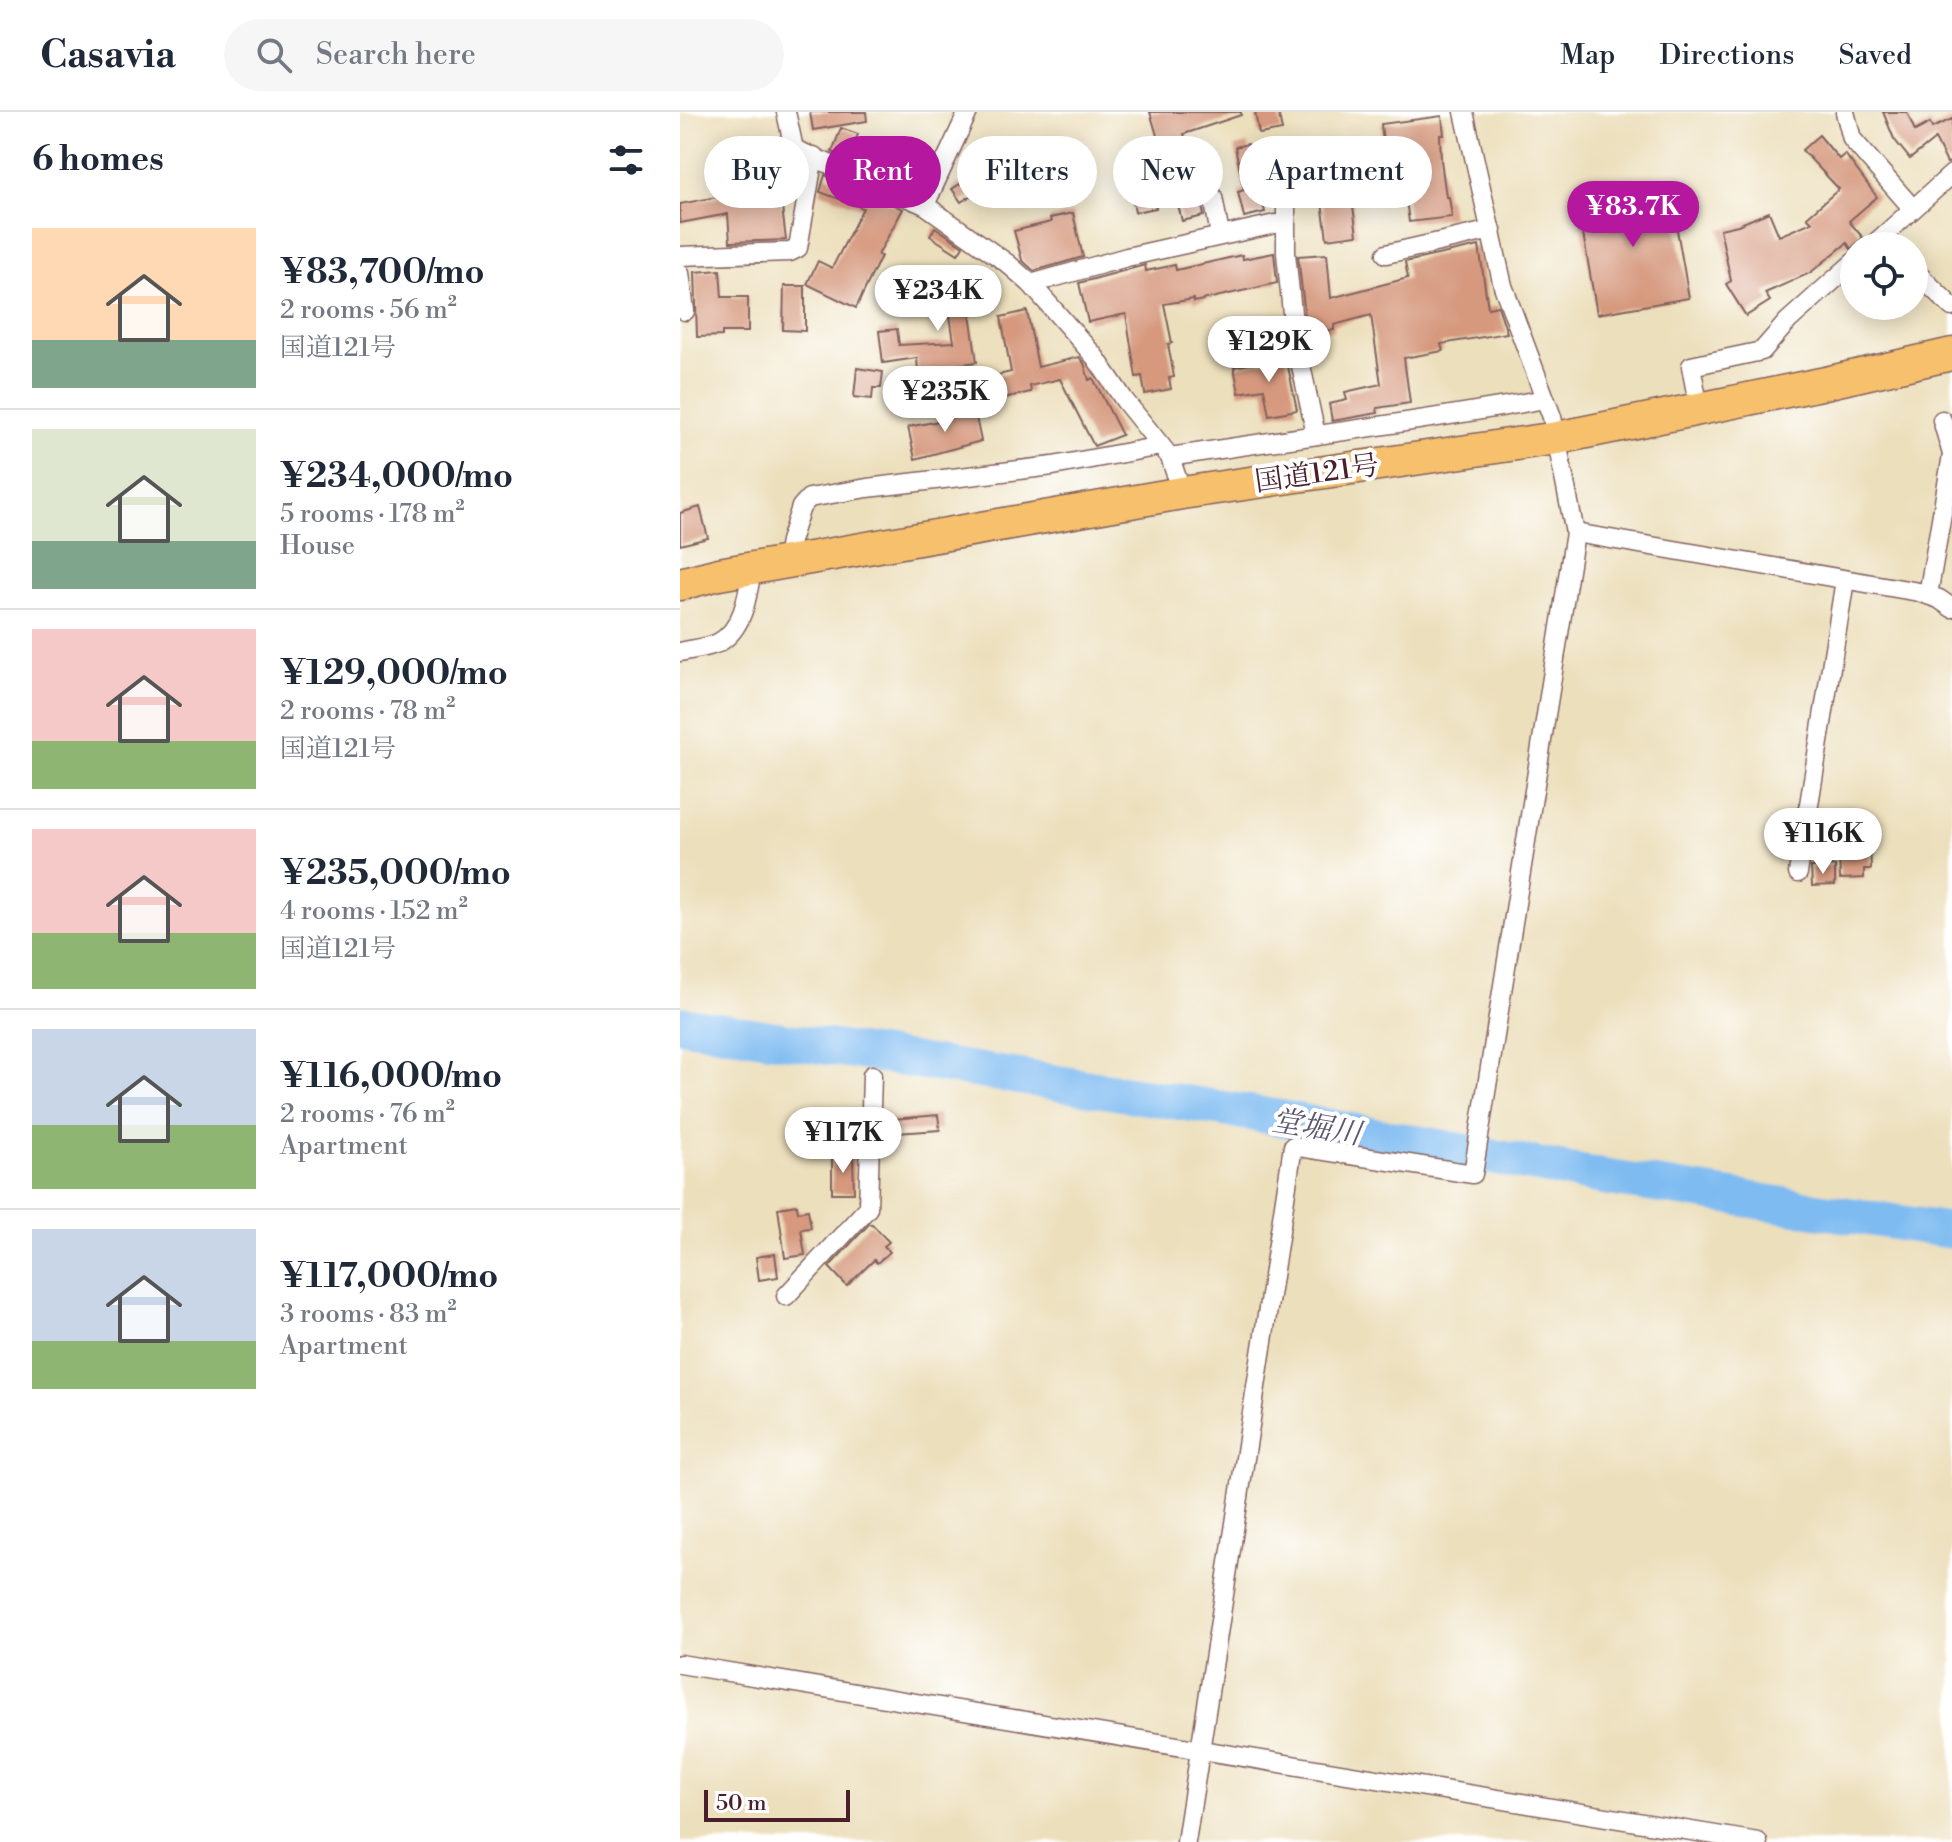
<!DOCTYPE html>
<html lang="en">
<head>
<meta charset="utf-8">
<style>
	:root { --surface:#fff; --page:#f6f6f7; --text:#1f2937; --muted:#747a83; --line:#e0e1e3; --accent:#b5179e }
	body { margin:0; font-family:"Libre Bodoni","Noto Serif JP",serif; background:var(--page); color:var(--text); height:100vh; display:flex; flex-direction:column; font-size:30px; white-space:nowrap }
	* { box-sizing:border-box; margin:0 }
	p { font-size:26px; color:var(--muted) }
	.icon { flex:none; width:44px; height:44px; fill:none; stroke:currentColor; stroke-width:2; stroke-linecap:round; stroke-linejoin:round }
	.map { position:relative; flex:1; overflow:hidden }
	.side { display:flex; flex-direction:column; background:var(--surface); width:680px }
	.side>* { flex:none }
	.banner { position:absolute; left:24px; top:24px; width:760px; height:72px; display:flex; gap:16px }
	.controls { position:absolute; left:1160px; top:120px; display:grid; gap:16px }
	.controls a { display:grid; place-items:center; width:88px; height:88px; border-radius:50%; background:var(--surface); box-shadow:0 4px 20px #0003; font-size:40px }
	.scale { position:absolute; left:24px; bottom:20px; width:146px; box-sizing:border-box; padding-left:8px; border:4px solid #4a1f2b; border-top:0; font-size:22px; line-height:28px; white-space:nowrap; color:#4a1f2b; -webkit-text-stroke:6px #fff; paint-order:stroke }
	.price { position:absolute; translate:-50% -68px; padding:0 18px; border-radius:28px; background:#fff; color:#222; font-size:26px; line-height:52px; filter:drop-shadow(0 2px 4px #0008) }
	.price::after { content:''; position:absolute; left:50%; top:48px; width:24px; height:18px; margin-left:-12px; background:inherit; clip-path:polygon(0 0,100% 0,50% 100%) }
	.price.current { background:var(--accent); color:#fff }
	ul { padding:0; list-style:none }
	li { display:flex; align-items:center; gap:24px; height:200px; padding:0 32px }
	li+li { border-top:2px solid var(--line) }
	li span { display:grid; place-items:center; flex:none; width:224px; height:160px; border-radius:0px; color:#555 }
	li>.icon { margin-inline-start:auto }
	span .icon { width:96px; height:96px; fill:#fffc; stroke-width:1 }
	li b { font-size:34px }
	h2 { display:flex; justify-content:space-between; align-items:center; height:96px; padding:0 32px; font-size:34px }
	.tag { padding:0 28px; border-radius:36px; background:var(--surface); box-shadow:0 4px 20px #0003; font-size:28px; line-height:72px }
	.tag.current { background:var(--accent); color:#fff }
	header { display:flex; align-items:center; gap:48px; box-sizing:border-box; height:112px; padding:0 40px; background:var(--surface); border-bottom:2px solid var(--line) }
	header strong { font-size:38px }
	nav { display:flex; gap:44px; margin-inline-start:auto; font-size:28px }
	.search { width:560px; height:72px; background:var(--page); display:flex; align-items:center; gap:20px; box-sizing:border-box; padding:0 28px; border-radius:44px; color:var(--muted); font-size:30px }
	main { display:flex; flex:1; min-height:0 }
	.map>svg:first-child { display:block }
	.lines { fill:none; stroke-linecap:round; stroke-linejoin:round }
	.river { stroke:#7ebbf1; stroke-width:36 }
	.building { fill:#d6997e }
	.street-casing { stroke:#83625e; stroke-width:21 }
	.highway-casing { stroke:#83625e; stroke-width:35 }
	.street { stroke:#fff; stroke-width:18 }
	.highway { stroke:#f7c06c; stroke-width:32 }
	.labels { text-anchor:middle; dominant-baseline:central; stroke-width:8; stroke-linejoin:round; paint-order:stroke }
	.street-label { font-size:28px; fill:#4a1f2b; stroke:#fff }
	.water-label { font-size:30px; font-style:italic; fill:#5c5670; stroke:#fff }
</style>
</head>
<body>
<header>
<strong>Casavia</strong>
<div class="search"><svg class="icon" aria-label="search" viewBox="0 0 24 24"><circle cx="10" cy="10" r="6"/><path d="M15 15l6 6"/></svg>Search here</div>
<nav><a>Map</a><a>Directions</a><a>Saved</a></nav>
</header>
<main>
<section class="side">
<h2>6 homes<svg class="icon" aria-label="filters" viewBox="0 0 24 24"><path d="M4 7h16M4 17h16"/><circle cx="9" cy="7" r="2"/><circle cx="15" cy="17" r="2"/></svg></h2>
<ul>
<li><span style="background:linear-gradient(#ffd9b3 70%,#7fa58c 0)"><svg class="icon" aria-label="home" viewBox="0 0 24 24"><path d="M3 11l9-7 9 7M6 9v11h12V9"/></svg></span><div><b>¥83,700/mo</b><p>2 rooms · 56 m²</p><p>国道121号</p></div></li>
<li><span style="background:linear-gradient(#dfe7d0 70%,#7fa58c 0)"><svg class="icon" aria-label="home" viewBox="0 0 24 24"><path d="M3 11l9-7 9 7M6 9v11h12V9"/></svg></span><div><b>¥234,000/mo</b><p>5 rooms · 178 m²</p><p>House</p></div></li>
<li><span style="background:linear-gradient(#f6c9c9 70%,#8fb573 0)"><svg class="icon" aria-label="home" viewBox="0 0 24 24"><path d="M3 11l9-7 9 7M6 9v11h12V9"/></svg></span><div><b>¥129,000/mo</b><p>2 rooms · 78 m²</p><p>国道121号</p></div></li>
<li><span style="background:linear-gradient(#f6c9c9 65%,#8fb573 0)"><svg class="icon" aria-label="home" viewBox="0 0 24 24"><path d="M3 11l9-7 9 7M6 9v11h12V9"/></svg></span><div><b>¥235,000/mo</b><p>4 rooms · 152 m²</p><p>国道121号</p></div></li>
<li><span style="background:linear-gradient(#c9d6e8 60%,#8fb573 0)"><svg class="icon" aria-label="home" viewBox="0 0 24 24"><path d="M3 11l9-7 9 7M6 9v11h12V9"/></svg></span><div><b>¥116,000/mo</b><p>2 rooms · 76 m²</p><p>Apartment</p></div></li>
<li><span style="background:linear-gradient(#c9d6e8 70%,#8fb573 0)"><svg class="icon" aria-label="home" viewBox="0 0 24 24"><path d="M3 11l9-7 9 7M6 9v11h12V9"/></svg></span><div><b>¥117,000/mo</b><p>3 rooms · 83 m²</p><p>Apartment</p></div></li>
</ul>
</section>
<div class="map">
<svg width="1272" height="1730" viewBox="0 0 1272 1730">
	<rect width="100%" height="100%" fill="#fff"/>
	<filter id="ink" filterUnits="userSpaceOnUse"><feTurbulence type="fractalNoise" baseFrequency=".0125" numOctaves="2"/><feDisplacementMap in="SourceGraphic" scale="16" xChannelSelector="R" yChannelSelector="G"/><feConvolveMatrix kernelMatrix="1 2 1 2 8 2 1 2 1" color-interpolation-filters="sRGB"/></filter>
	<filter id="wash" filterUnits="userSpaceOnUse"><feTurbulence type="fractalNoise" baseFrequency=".006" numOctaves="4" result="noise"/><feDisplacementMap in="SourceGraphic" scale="32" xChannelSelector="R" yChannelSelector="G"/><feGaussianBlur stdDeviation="1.8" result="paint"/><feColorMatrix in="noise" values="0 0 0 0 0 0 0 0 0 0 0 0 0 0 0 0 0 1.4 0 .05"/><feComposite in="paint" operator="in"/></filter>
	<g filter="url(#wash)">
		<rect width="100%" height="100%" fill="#ecdfbc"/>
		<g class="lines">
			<!-- river -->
			<polyline class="river" points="0,912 595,1005 923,1065 1272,1119"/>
		</g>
		<g id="blocks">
			<!-- building -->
			<g class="building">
				<polygon points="130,0 186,0 187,9 133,18"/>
				<polygon points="470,0 561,0 561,3 504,22 506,30 481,37"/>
				<polygon points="575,0 598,0 602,18 579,22"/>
				<polygon points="1203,0 1227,0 1235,19 1250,11 1252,16 1272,7 1272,50 1267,51 1255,27 1230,47 1214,27"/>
				<polygon points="762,4 764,23 760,23 761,48 766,85 769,85 772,105 729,110 718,28 703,30 701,12"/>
				<polygon points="161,16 178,22 169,47 152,40"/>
				<polygon points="1139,23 1159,47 1165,42 1197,85 1169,109 1183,126 1171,137 1167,131 1130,161 1085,181 1090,189 1066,204 1046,172 1051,169 1040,117 1058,113 1089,100 1099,124 1132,110 1127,105 1159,77 1122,38"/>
				<polygon points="568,32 572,47 581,45 586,67 577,69 585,100 564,105 558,80 564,78 555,35"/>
				<polygon points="351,48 359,77 335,84 327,54"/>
				<polygon points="317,49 325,62 281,90 272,77"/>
				<polygon points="101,57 104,87 101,87 106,128 50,130 48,102 0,111 0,92 37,85 34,62"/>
				<polygon points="668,57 677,123 647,127 638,61"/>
				<polygon points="145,63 223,97 198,143 201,144 176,196 127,172 138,149 152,156 183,96 140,80"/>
				<polygon points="471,70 476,96 455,100 450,74"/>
				<polygon points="989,72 1009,186 917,202 897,87"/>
				<polygon points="521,87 524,104 502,109 498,93"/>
				<polygon points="393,101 403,145 354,159 342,148 334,119 371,110 370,106"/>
				<polygon points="255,115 283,134 278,142 250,124"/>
				<polygon points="799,134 808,196 818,194 827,221 761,232 763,239 724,246 730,291 697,296 698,301 652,309 649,292 667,288 665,280 701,272 691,203 654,213 654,218 627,221 618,144 647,142 651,186 728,166 725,150"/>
				<polygon points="594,141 597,171 514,190 514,187 484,192 492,231 488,232 494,265 489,266 491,277 465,282 462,264 456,265 446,202 408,210 399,171 465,153 466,159 495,153 496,158 562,143 563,147"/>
				<polygon points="40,158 42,185 68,185 68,220 42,220 42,224 17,225 15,160"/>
				<polygon points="266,160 270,181 293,177 295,193 289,194 297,250 269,254 270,258 238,260 237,246 203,251 199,219 217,217 219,233 274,230 269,197 255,200 249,163"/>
				<polygon points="104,174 125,174 125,219 103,218"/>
				<polygon points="347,199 358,255 399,245 404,251 409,268 413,266 442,323 414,334 380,267 350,274 351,280 319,287 314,264 331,260 321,205"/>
				<polygon points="606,245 617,298 589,303 584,277 559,281 554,255"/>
				<polygon points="177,256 203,260 201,276 193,276 192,287 174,285"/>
				<polygon points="294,296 301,329 235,347 228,315 269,307 268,303"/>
				<polygon points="20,395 28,426 0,433 0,401"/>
				<polygon points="1158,706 1182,706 1183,728 1190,728 1191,757 1184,757 1184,766 1160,767"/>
				<polygon points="1155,754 1155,773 1132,774 1131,755"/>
				<polygon points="258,1003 260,1018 202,1022 203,1008"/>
				<polygon points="152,1044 173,1044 174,1081 152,1081"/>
				<polygon points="117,1093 118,1100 128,1098 131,1116 121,1117 125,1143 105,1146 98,1096"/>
				<polygon points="189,1112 192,1112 209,1130 204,1134 210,1140 197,1151 194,1148 167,1174 149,1155"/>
				<polygon points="95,1142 98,1165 79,1168 76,1145"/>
			</g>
		</g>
	</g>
	<g filter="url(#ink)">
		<use href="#blocks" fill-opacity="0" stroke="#83625e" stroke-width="2"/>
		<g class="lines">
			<defs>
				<g id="street">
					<polyline points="106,0 114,37 245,93 327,151 351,172 415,245 445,289 490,345 502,381"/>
					<polyline points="1165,0 1172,27 1233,97"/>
					<polyline points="606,70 606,141 614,221 636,323"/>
					<polyline points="533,85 540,123"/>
					<polyline points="245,93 288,0"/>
					<polyline points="1192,134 1272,62"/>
					<polyline points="706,142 812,118"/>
					<polyline points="0,144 110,140 118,136 134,44"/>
					<polyline points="1234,158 1272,195"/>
					<polyline points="0,161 5,199"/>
					<polyline points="351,172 447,145 595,112"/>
					<polyline points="1019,297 1011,254 1082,239 1108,209 1174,150"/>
					<polyline points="1262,308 1272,342"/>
					<path d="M 490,345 C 615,325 741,310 865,287"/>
					<polyline points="895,421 1239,480 1259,487 1272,496"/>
					<polyline points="107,451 110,429 121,395 129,386 187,376 373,354 481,334"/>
					<polyline points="1248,483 1272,343"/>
					<path d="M 0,540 C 12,537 27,536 38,531 C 64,517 68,482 72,456"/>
					<polyline points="1118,761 1165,468"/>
					<polyline points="106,1184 188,1096 192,963"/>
					<polyline points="0,1552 1078,1730"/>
					<polyline points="506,1730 613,1034 793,1062 895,421 872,305 823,174 784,0"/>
				</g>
				<polyline id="highway" points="0,472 39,462 502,381 877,326 1141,272 1272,242"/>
			</defs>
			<!-- street casing -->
			<use href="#street" class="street-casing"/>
			<!-- highway casing -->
			<use href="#highway" class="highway-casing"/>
			<!-- street -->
			<use href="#street" class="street"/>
			<!-- highway -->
			<use href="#highway" class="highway"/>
		</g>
	</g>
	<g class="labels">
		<!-- street labels -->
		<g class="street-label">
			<text transform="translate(637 362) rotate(-8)">国道121号</text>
		</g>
		<!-- water labels -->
		<g class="water-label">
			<text transform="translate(636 1016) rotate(9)">堂堀川</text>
		</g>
	</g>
</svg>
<div class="controls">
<a><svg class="icon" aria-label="locate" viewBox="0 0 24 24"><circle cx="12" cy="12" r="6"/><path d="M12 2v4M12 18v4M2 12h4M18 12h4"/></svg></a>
</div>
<div class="scale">50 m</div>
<b class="price current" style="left:953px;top:137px">¥83.7K</b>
<b class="price" style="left:258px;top:221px">¥234K</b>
<b class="price" style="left:589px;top:272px">¥129K</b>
<b class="price" style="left:265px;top:322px">¥235K</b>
<b class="price" style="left:1143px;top:764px">¥116K</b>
<b class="price" style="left:163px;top:1063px">¥117K</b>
<div class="banner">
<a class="tag">Buy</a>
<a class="tag current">Rent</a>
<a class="tag">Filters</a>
<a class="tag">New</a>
<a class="tag">Apartment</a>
</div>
</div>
</main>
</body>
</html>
